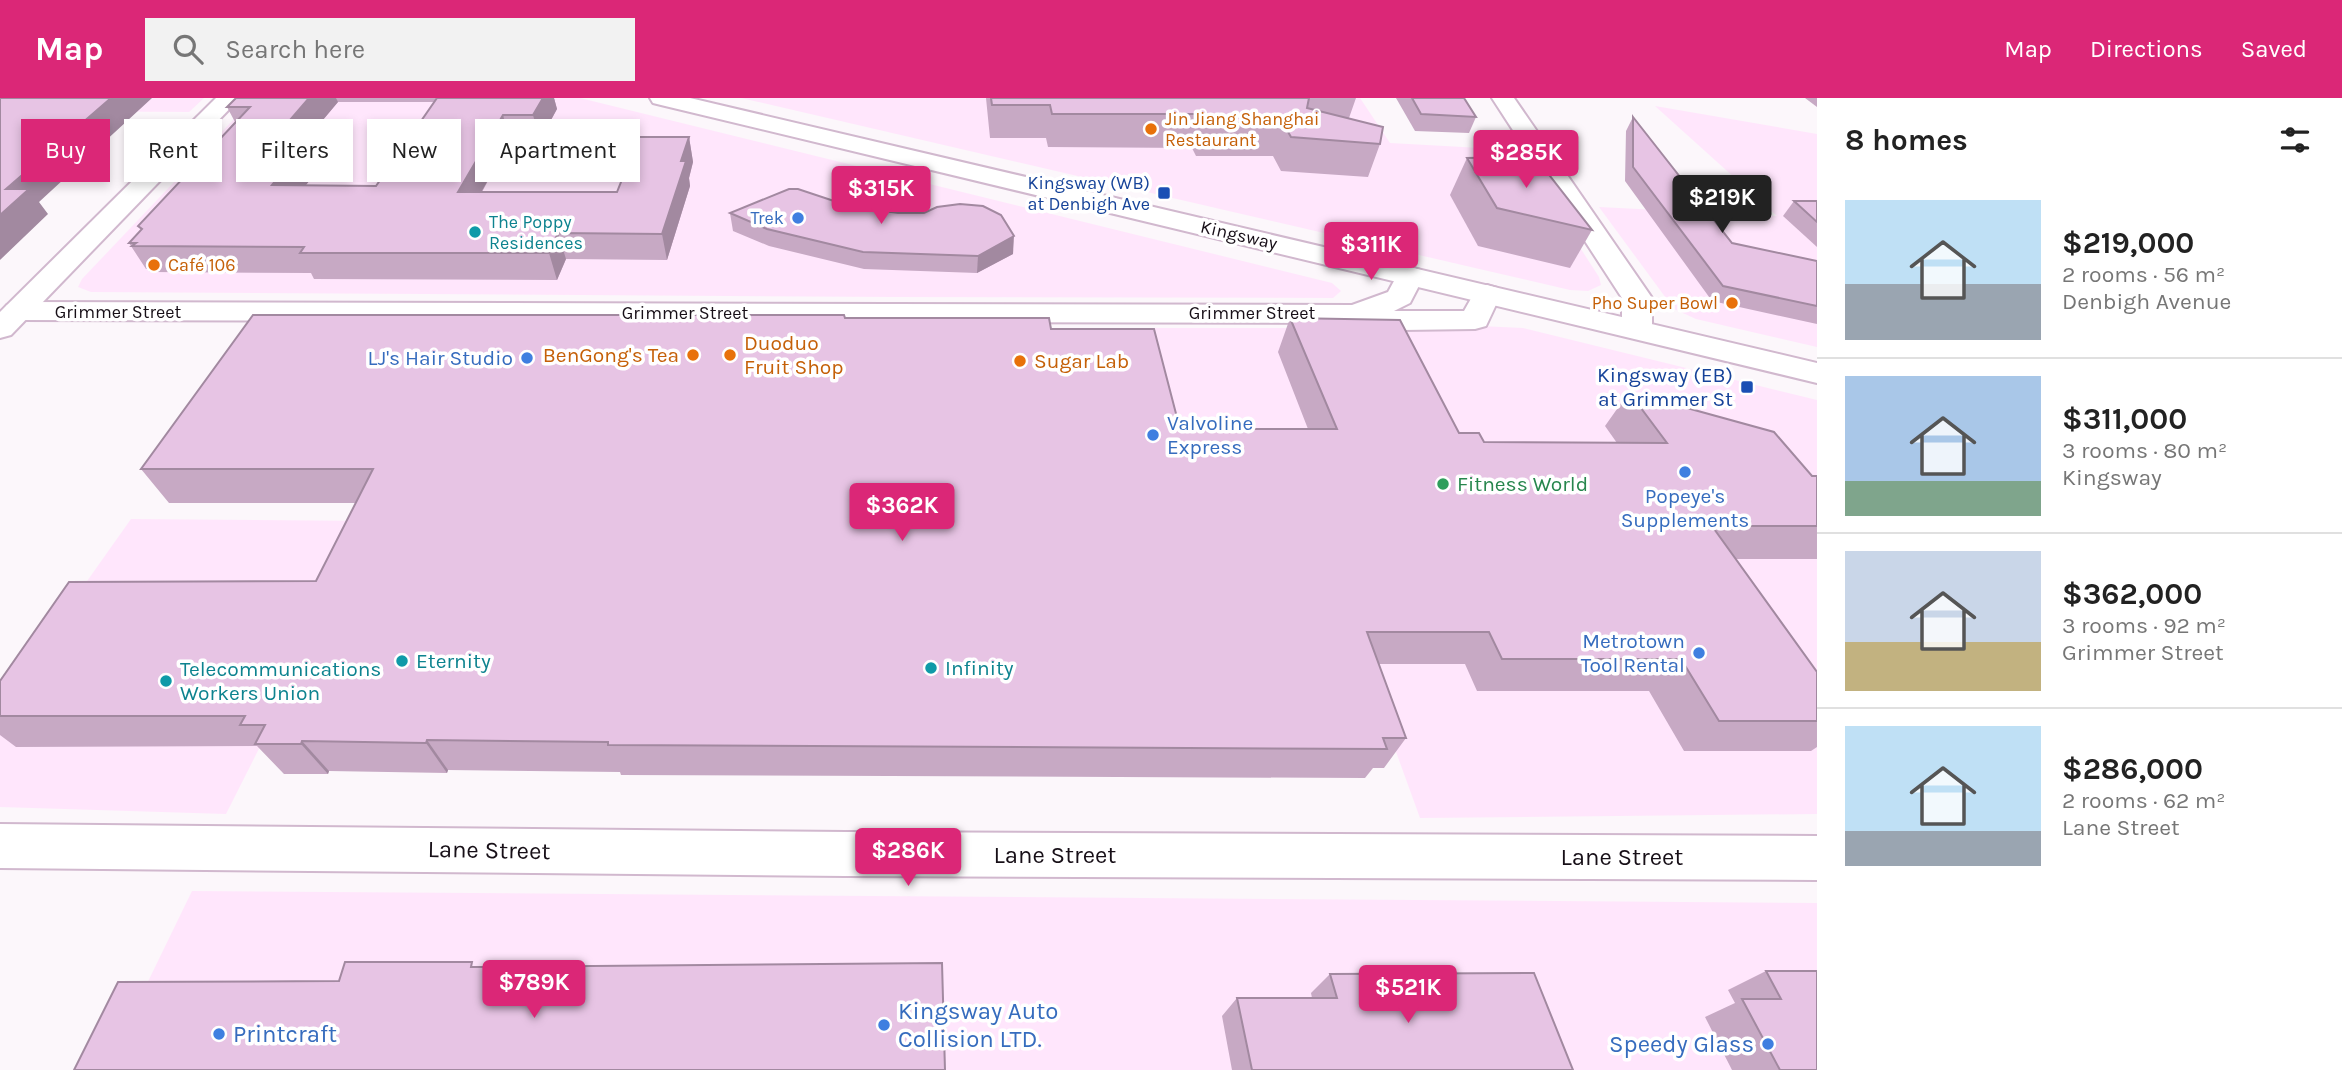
<!DOCTYPE html>
<html lang="en">
<head>
<meta charset="utf-8">
<style>
	:root { --surface:#fff; --page:#f2f2f2; --text:#222; --muted:#767676; --line:#e0e0e0; --accent:#db2777 }
	body { margin:0; font-family:Karla,sans-serif; background:var(--page); color:var(--text); height:100vh; display:flex; flex-direction:column; font-size:26px; white-space:nowrap }
	* { box-sizing:border-box; margin:0 }
	p { font-size:23px; color:var(--muted) }
	.icon { flex:none; width:38px; height:38px; fill:none; stroke:currentColor; stroke-width:2; stroke-linecap:round; stroke-linejoin:round }
	.map { position:relative; flex:1; overflow:hidden }
	.panel { display:flex; flex-direction:column; background:var(--surface); width:525px }
	.panel>* { flex:none }
	.banner { position:absolute; left:21px; top:21px; width:665px; height:63px; display:flex; gap:14px }
	.price { position:absolute; translate:-50% -60px; padding:0 16px; border-radius:7px; background:var(--accent); color:#fff; font-size:23px; line-height:46px; filter:drop-shadow(0 2px 4px #0008) }
	.price::after { content:''; position:absolute; left:50%; top:42px; width:21px; height:16px; margin-left:-10px; background:inherit; clip-path:polygon(0 0,100% 0,50% 100%) }
	.price.on { background:#222; color:#fff }
	ul { padding:0; list-style:none }
	li { display:flex; align-items:center; gap:21px; height:175px; padding:0 28px }
	li+li { border-top:2px solid var(--line) }
	li span { display:grid; place-items:center; flex:none; width:196px; height:140px; border-radius:0px; color:#555 }
	li>.icon { margin-inline-start:auto }
	span .icon { width:84px; height:84px; fill:#fffc; stroke-width:1 }
	li b { font-size:30px }
	h2 { display:flex; justify-content:space-between; align-items:center; height:84px; padding:0 28px; font-size:30px }
	.tag { padding:0 24px; border-radius:0px; background:var(--surface); box-shadow:0 4px 10px #0003; font-size:24px; line-height:63px }
	.tag.on { background:var(--accent); color:#fff }
	header { display:flex; align-items:center; gap:42px; box-sizing:border-box; height:98px; padding:0 35px; background:var(--accent); color:#fff }
	header strong { font-size:33px }
	nav { display:flex; gap:38px; margin-inline-start:auto; font-size:24px }
	.search { width:490px; height:63px; background:var(--page); display:flex; align-items:center; gap:18px; box-sizing:border-box; padding:0 24px; border-radius:0px; color:var(--muted); font-size:26px }
	main { display:flex; flex:1; min-height:0 }
	.map>svg:first-child { display:block }
	.built { fill:#ffe6fc }
	.lines { fill:none; stroke-linecap:round; stroke-linejoin:round }
	.street-casing { stroke:#d1b8ce; stroke-width:4 }
	.secondary-casing { stroke:#d1b8ce; stroke-width:4 }
	.primary-casing { stroke:#d1b8ce; stroke-width:4 }
	.street { fill:#fff; fill-rule:evenodd }
	.secondary { fill:#fff; fill-rule:evenodd }
	.primary { fill:#fff; fill-rule:evenodd }
	.wall { fill:#c7a9c4; fill-rule:evenodd }
	.shaded-wall { fill:#a289a0 }
	.building { fill:#e7c4e4; stroke:#a289a0; stroke-width:2 }
	.food-dot { fill:#e8710a; stroke:#fff; stroke-width:2.5 }
	.transit-dot { fill:#1a4fb4; stroke:#fff; stroke-width:2.5 }
	.shop-dot { fill:#3f7fe0; stroke:#fff; stroke-width:2.5 }
	.culture-dot { fill:#0f9aa8; stroke:#fff; stroke-width:2.5 }
	.leisure-dot { fill:#2e9e5b; stroke:#fff; stroke-width:2.5 }
	.labels { text-anchor:middle; dominant-baseline:central; stroke-width:7; stroke-linejoin:round; paint-order:stroke }
	.far-food-label { font-size:18px; fill:#c56008; stroke:#fff; text-anchor:start }
	.far-transit-label { font-size:18px; fill:#164399; stroke:#fff; text-anchor:end }
	.far-shop-label { font-size:18px; fill:#366cbe; stroke:#fff; text-anchor:end }
	.far-culture-label { font-size:18px; fill:#0d838f; stroke:#fff; text-anchor:start }
	.far-street-label { font-size:18px; fill:#170f17; stroke:#fff }
	.food-label { font-size:21px; fill:#c56008; stroke:#fff; text-anchor:start }
	.shop-label { font-size:21px; fill:#366cbe; stroke:#fff; text-anchor:end }
	.transit-label { font-size:21px; fill:#164399; stroke:#fff; text-anchor:end }
	.leisure-label { font-size:21px; fill:#27864d; stroke:#fff; text-anchor:start }
	.culture-label { font-size:21px; fill:#0d838f; stroke:#fff; text-anchor:start }
	.near-street-label { font-size:24px; fill:#170f17; stroke:#fff }
	.near-shop-label { font-size:24px; fill:#366cbe; stroke:#fff; text-anchor:start }
</style>
</head>
<body>
<header>
<strong>Map</strong>
<div class="search"><svg class="icon" aria-label="search" viewBox="0 0 24 24"><circle cx="10" cy="10" r="6"/><path d="M15 15l6 6"/></svg>Search here</div>
<nav><a>Map</a><a>Directions</a><a>Saved</a></nav>
</header>
<main>
<div class="map">
<svg width="1817" height="972" viewBox="0 0 1817 972">
	<rect width="100%" height="100%" fill="#fcf7fb"/>
	<!-- built -->
	<g class="built">
		<polygon points="35,0 204,0 189,14 18,13"/>
		<polygon points="254,0 580,0 1332,185 1341,193 1333,200 893,199 91,194 78,189 82,181"/>
		<polygon points="741,0 1360,0 1390,45 1517,52 1599,179 1601,187 1588,193 1570,192"/>
		<polygon points="1655,8 1817,36 1817,249 1696,221 1674,211 1599,109 1777,118"/>
		<polygon points="1480,228 1523,230 1817,302 1817,716 1420,720 1313,425 1092,424 1061,230 1441,230"/>
		<polygon points="131,421 374,423 226,716 0,709 0,606"/>
		<polygon points="192,793 1817,805 1817,972 105,972"/>
	</g>
	<g class="lines">
		<defs>
			<g id="street">
				<polygon points="1492,0 1514,0 1652,200 1652,232 1648,238 1637,241 1626,238 1622,232 1622,200"/>
				<polygon points="1410,169 1420,172 1424,178 1410,205 1394,213 1464,213 1477,190 1487,187 1497,190 1501,196 1486,228 1475,231 1403,232 1354,225 17,222 7,219 2,213 7,207 17,204 1352,207 1388,194 1400,172"/>
				<polygon points="0,726 846,734 1817,738 1817,782 846,778 0,770"/>
			</g>
			<polygon id="secondary" points="216,0 240,0 11,237 0,240 0,214"/>
			<polygon id="primary" points="650,0 690,0 1817,265 1817,285 661,7 653,5"/>
		</defs>
		<!-- street casing -->
		<use href="#street" class="street-casing"/>
		<!-- secondary casing -->
		<use href="#secondary" class="secondary-casing"/>
		<!-- primary casing -->
		<use href="#primary" class="primary-casing"/>
		<!-- street -->
		<use href="#street" class="street"/>
		<!-- secondary -->
		<use href="#secondary" class="secondary"/>
		<!-- primary -->
		<use href="#primary" class="primary"/>
	</g>
	<!-- wall -->
	<g class="wall">
		<path d="M 236,0 L 554,0 L 557,11 L 540,42 L 510,42 L 482,94 L 617,94 L 689,39 L 693,64 L 689,80 L 690,88 L 667,162 L 566,161 L 557,182 L 314,181 L 311,175 L 150,174 L 148,171 L 146,171 L 129,145 L 141,132 L 138,128 L 235,24 L 227,9 ZM 338,4 L 434,4 L 376,88 L 305,88 L 310,82 L 296,54 Z"/>
		<polygon points="986,0 1356,0 1349,20 1380,46 1368,79 1281,73 1273,58 1196,58 1192,50 1048,49 1046,40 990,40"/>
		<polygon points="1396,0 1464,0 1476,19 1469,35 1415,33"/>
		<polygon points="1805,0 1817,0 1817,9"/>
		<polygon points="1633,19 1732,145 1817,163 1817,226 1712,203 1625,83 1626,33"/>
		<polygon points="1467,60 1592,132 1570,170 1478,148 1450,97"/>
		<polygon points="1794,103 1817,103 1817,149 1783,118"/>
		<polygon points="849,108 898,115 924,115 1013,156 977,175 864,171 769,148 733,133 730,115"/>
		<polygon points="845,220 1051,231 1180,331 1308,331 1278,254 1290,220 1459,335 1484,344 1617,345 1605,328 1629,294 1812,378 1817,378 1817,461 1736,461 1817,574 1817,649 1811,653 1684,653 1649,593 1477,593 1465,566 1379,566 1406,640 1384,670 1373,670 1365,680 621,677 620,674 448,672 447,675 329,673 328,676 284,676 257,648 16,649 0,637 0,618 316,483 356,405 169,405 141,371"/>
		<polygon points="1766,873 1817,873 1817,972 1732,972 1705,919 1735,905 1728,892"/>
		<polygon points="1330,876 1573,972 1232,972 1222,918 1237,900 1312,900 1311,895"/>
	</g>
	<!-- shaded-wall -->
	<g class="shaded-wall">
		<polygon points="111,0 152,0 39,104 48,116 0,162 0,117 6,91"/>
		<polygon points="309,0 336,0 338,4 296,54 310,82 285,113 272,87 265,51"/>
		<polygon points="543,0 554,0 557,11 540,42 533,17"/>
		<polygon points="503,17 510,42 467,120 458,94"/>
		<polygon points="689,39 693,64 689,80 690,88 667,162 662,136 681,63"/>
		<polygon points="558,135 566,161 557,182 549,155"/>
		<polygon points="1014,138 1013,156 977,175 978,158"/>
		<polygon points="427,642 448,672 447,675 426,645"/>
		<polygon points="302,643 329,673 328,676 301,646"/>
	</g>
	<!-- building -->
	<g class="building">
		<polygon points="0,0 111,0 6,91 29,91 0,117"/>
		<polygon points="236,0 309,0 265,51 295,50 290,56 297,56 272,87 376,88 437,0 543,0 533,17 503,17 458,94 617,94 639,39 689,39 681,63 686,63 662,136 558,135 549,155 300,155 304,149 132,148 136,145 129,145 142,131 138,128 250,9 227,9"/>
		<polygon points="991,0 1309,0 1307,10 1383,29 1380,46 1291,39 1283,25 1203,25 1200,16 1052,16 1050,7 992,7"/>
		<polygon points="1412,0 1464,0 1476,19 1421,16"/>
		<polygon points="1633,19 1732,145 1817,163 1817,208 1723,188 1633,69"/>
		<polygon points="1517,59 1539,64 1592,132 1497,110 1467,60"/>
		<polygon points="789,91 798,91 849,108 898,115 924,115 937,109 960,106 983,108 1001,117 1014,138 978,158 863,154 767,131 730,115"/>
		<polygon points="1794,103 1817,103 1817,124"/>
		<polygon points="253,217 844,217 845,220 1049,220 1051,231 1154,231 1180,331 1337,331 1290,220 1400,222 1459,335 1479,335 1484,344 1667,345 1629,294 1774,334 1812,378 1817,378 1817,428 1712,428 1817,574 1817,623 1719,623 1681,561 1502,561 1489,534 1367,534 1406,640 1383,640 1387,651 608,647 608,644 427,642 426,645 302,643 301,646 255,646 265,627 240,627 245,618 0,618 0,583 69,484 316,483 373,371 141,371"/>
		<polygon points="345,864 472,864 471,869 942,865 945,972 74,972 118,884 339,883"/>
		<polygon points="1766,873 1817,873 1817,972 1780,972 1742,901 1781,901"/>
		<polygon points="1534,875 1573,972 1252,972 1237,900 1337,900 1330,876"/>
	</g>
	<!-- markers -->
	<g class="food-dot">
		<circle cx="1151" cy="31" r="7"/>
		<circle cx="154" cy="167" r="7"/>
		<circle cx="1732" cy="205" r="7"/>
		<circle cx="693" cy="257" r="7"/>
		<circle cx="730" cy="257" r="7"/>
		<circle cx="1020" cy="263" r="7"/>
	</g>
	<g class="transit-dot">
		<rect x="1157" y="88" width="14" height="14" rx="3.5"/>
		<rect x="1740" y="282" width="14" height="14" rx="3.5"/>
	</g>
	<g class="shop-dot">
		<circle cx="798" cy="120" r="7"/>
		<circle cx="527" cy="260" r="7"/>
		<circle cx="1153" cy="337" r="7"/>
		<circle cx="1685" cy="374" r="7"/>
		<circle cx="1699" cy="555" r="7"/>
		<circle cx="884" cy="927" r="7"/>
		<circle cx="219" cy="936" r="7"/>
		<circle cx="1768" cy="946" r="7"/>
	</g>
	<g class="culture-dot">
		<circle cx="475" cy="134" r="7"/>
		<circle cx="402" cy="563" r="7"/>
		<circle cx="931" cy="570" r="7"/>
		<circle cx="166" cy="583" r="7"/>
	</g>
	<circle class="leisure-dot" cx="1443" cy="386" r="7"/>
	<g class="labels">
		<!-- far-food labels -->
		<g class="far-food-label">
			<text x="1165" y="21">Jin Jiang Shanghai<tspan x="1165" dy="21">Restaurant</tspan></text>
			<text x="168" y="167">Café 106</text>
			<text x="1718" y="205" text-anchor="end">Pho Super Bowl</text>
		</g>
		<!-- far-transit labels -->
		<g class="far-transit-label">
			<text x="1150" y="85">Kingsway (WB)<tspan x="1150" dy="21">at Denbigh Ave</tspan></text>
		</g>
		<!-- far-shop labels -->
		<g class="far-shop-label">
			<text x="784" y="120">Trek</text>
		</g>
		<!-- far-culture labels -->
		<g class="far-culture-label">
			<text x="489" y="124">The Poppy<tspan x="489" dy="21">Residences</tspan></text>
		</g>
		<!-- far-street labels -->
		<g class="far-street-label">
			<text transform="translate(1239 137) rotate(13)">Kingsway</text>
			<text x="118" y="214">Grimmer Street</text>
			<text x="685" y="215">Grimmer Street</text>
			<text x="1252" y="215">Grimmer Street</text>
		</g>
		<!-- food labels -->
		<g class="food-label">
			<text x="744" y="245">Duoduo<tspan x="744" dy="24">Fruit Shop</tspan></text>
			<text x="679" y="257" text-anchor="end">BenGong's Tea</text>
			<text x="1034" y="263">Sugar Lab</text>
		</g>
		<!-- shop labels -->
		<g class="shop-label">
			<text x="513" y="260">LJ's Hair Studio</text>
			<text x="1167" y="325" text-anchor="start">Valvoline<tspan x="1167" dy="24">Express</tspan></text>
			<text x="1685" y="398" text-anchor="middle">Popeye's<tspan x="1685" dy="24">Supplements</tspan></text>
			<text x="1685" y="543">Metrotown<tspan x="1685" dy="24">Tool Rental</tspan></text>
		</g>
		<!-- transit labels -->
		<g class="transit-label">
			<text x="1733" y="277">Kingsway (EB)<tspan x="1733" dy="24">at Grimmer St</tspan></text>
		</g>
		<!-- leisure labels -->
		<g class="leisure-label">
			<text x="1457" y="386">Fitness World</text>
		</g>
		<!-- culture labels -->
		<g class="culture-label">
			<text x="416" y="563">Eternity</text>
			<text x="945" y="570">Infinity</text>
			<text x="180" y="571">Telecommunications<tspan x="180" dy="24">Workers Union</tspan></text>
		</g>
		<!-- near-street labels -->
		<g class="near-street-label">
			<text transform="translate(489 752) rotate(1)">Lane Street</text>
			<text x="1055" y="757">Lane Street</text>
			<text x="1622" y="759">Lane Street</text>
		</g>
		<!-- near-shop labels -->
		<g class="near-shop-label">
			<text x="898" y="913">Kingsway Auto<tspan x="898" dy="28">Collision LTD.</tspan></text>
			<text x="233" y="936">Printcraft</text>
			<text x="1754" y="946" text-anchor="end">Speedy Glass</text>
		</g>
	</g>
</svg>
<b class="price" style="left:1526px;top:92px">$285K</b>
<b class="price" style="left:881px;top:128px">$315K</b>
<b class="price on" style="left:1722px;top:137px">$219K</b>
<b class="price" style="left:1371px;top:184px">$311K</b>
<b class="price" style="left:902px;top:445px">$362K</b>
<b class="price" style="left:908px;top:790px">$286K</b>
<b class="price" style="left:534px;top:922px">$789K</b>
<b class="price" style="left:1408px;top:927px">$521K</b>
<div class="banner">
<a class="tag on">Buy</a>
<a class="tag">Rent</a>
<a class="tag">Filters</a>
<a class="tag">New</a>
<a class="tag">Apartment</a>
</div>
</div>
<section class="panel">
<h2>8 homes<svg class="icon" aria-label="filters" viewBox="0 0 24 24"><path d="M4 7h16M4 17h16"/><circle cx="9" cy="7" r="2"/><circle cx="15" cy="17" r="2"/></svg></h2>
<ul>
<li><span style="background:linear-gradient(#bfe0f5 60%,#9aa5b1 0)"><svg class="icon" aria-label="home" viewBox="0 0 24 24"><path d="M3 11l9-7 9 7M6 9v11h12V9"/></svg></span><div><b>$219,000</b><p>2 rooms · 56 m²</p><p>Denbigh Avenue</p></div></li>
<li><span style="background:linear-gradient(#a9c7e8 75%,#7fa58c 0)"><svg class="icon" aria-label="home" viewBox="0 0 24 24"><path d="M3 11l9-7 9 7M6 9v11h12V9"/></svg></span><div><b>$311,000</b><p>3 rooms · 80 m²</p><p>Kingsway</p></div></li>
<li><span style="background:linear-gradient(#c9d6e8 65%,#c2b280 0)"><svg class="icon" aria-label="home" viewBox="0 0 24 24"><path d="M3 11l9-7 9 7M6 9v11h12V9"/></svg></span><div><b>$362,000</b><p>3 rooms · 92 m²</p><p>Grimmer Street</p></div></li>
<li><span style="background:linear-gradient(#bfe0f5 75%,#9aa5b1 0)"><svg class="icon" aria-label="home" viewBox="0 0 24 24"><path d="M3 11l9-7 9 7M6 9v11h12V9"/></svg></span><div><b>$286,000</b><p>2 rooms · 62 m²</p><p>Lane Street</p></div></li>
</ul>
</section>
</main>
</body>
</html>
